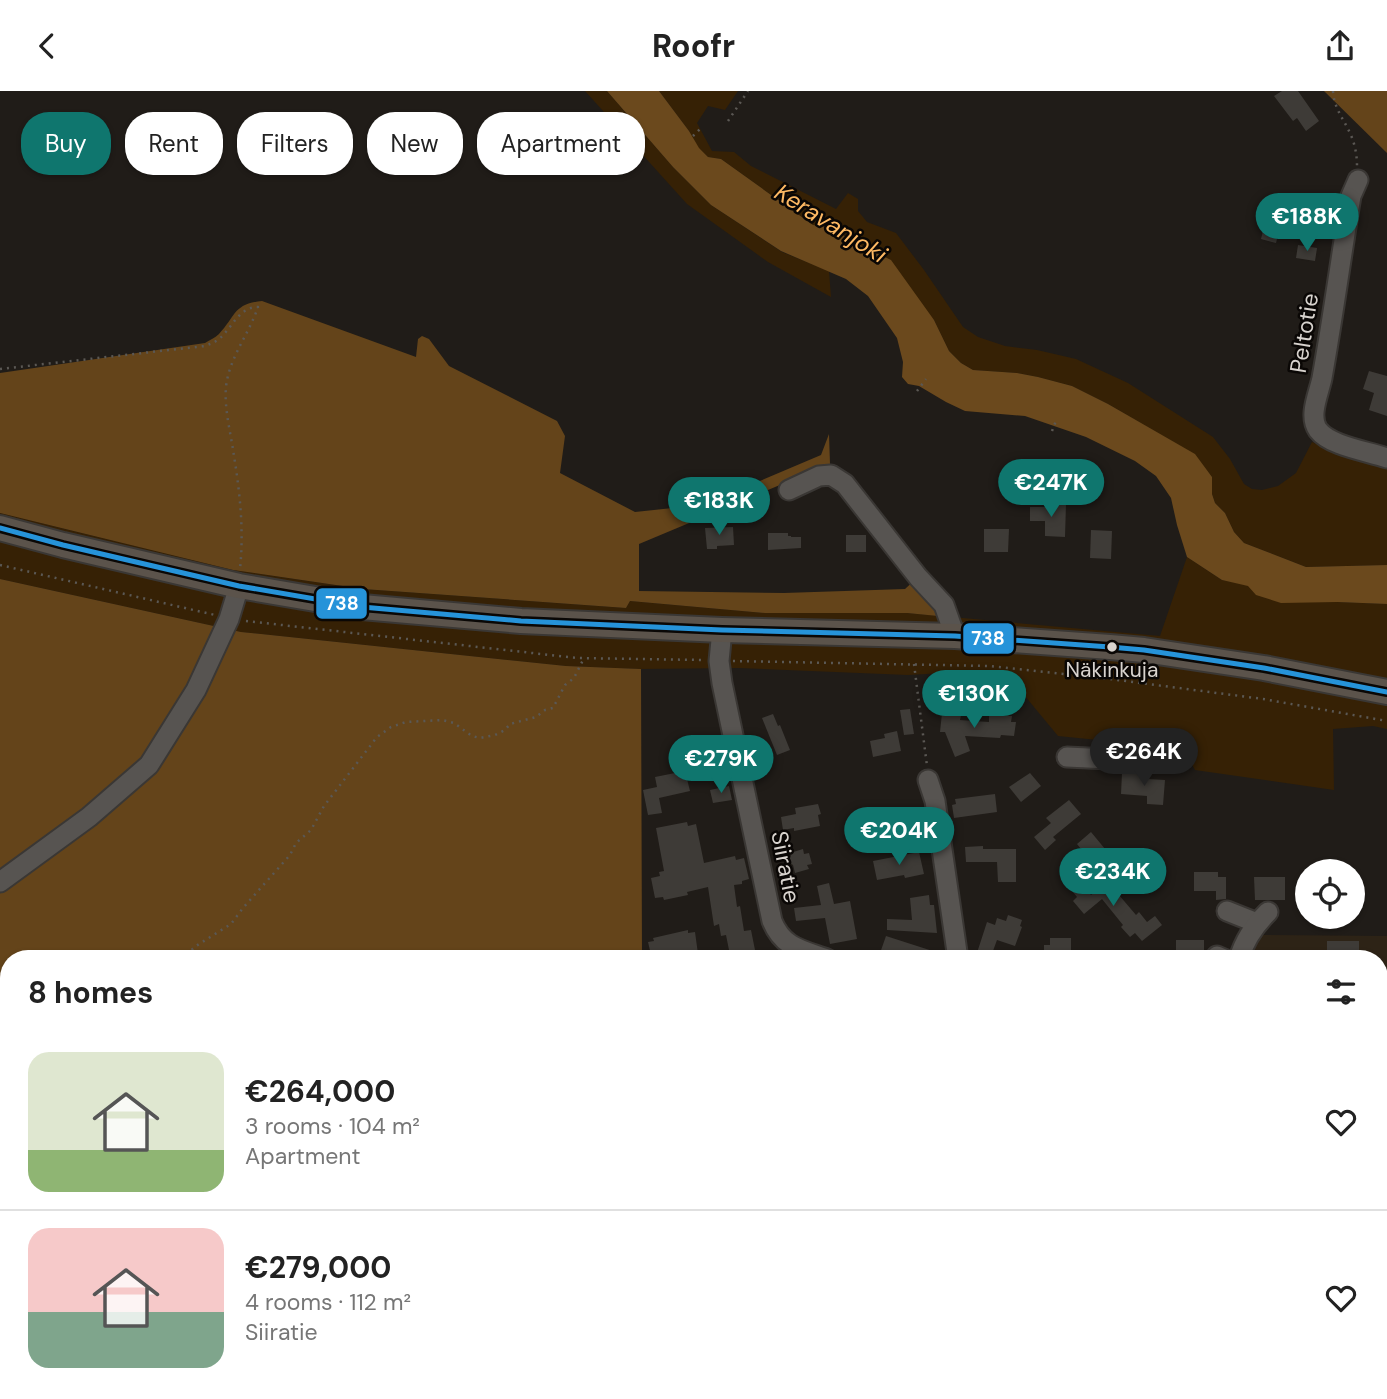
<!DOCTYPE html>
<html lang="en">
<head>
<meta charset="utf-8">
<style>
	:root { --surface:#fff; --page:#f2f2f2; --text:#222; --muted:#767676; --line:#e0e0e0; --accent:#0f766e }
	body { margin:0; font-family:"DM Sans",sans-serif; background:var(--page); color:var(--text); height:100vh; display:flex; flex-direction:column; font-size:26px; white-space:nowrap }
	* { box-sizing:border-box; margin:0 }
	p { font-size:23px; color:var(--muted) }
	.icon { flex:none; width:38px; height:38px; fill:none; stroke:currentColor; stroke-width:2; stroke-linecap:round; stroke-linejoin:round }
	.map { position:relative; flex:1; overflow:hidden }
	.side { position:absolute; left:0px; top:859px; width:1388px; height:450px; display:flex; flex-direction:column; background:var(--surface); border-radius:28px 28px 0 0; box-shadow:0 2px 5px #0004 }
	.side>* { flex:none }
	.hud { position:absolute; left:21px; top:21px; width:700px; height:63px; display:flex; gap:14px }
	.tools { position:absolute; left:1295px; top:768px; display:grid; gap:14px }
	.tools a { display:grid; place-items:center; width:70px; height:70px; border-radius:50%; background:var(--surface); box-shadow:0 2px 5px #0004; font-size:35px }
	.price { position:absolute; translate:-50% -60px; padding:0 16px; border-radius:24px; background:var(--accent); color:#fff; font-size:23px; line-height:46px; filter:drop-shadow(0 2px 4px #0008) }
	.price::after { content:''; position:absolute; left:50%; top:42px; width:21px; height:16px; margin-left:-10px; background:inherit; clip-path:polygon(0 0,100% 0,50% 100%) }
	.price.current { background:#222; color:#fff }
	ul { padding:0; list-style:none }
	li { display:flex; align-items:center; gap:21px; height:175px; padding:0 28px }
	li+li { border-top:2px solid var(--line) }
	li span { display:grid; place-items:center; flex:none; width:196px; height:140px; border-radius:21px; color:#555 }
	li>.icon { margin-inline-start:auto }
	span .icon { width:84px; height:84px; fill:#fffc; stroke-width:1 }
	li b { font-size:30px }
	h2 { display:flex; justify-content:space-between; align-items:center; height:84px; padding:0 28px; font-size:30px }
	.pill { padding:0 24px; border-radius:28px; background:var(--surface); box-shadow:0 2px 5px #0004; font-size:24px; line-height:63px }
	.pill.current { background:var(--accent); color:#fff }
	header { display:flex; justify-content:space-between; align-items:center; height:91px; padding:0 28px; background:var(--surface); font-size:32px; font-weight:700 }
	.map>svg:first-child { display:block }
	.built { fill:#2d2316 }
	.green { fill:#362105 }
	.forest { fill:#64441a }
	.water { fill:#6b491d }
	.building { fill:#3e3b37 }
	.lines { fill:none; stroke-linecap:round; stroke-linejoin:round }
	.minor-casing { stroke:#3a3734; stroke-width:23 }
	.major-casing { stroke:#3a3734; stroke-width:28 }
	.path { stroke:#5b5854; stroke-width:2.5; stroke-dasharray:2 5; stroke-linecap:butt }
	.minor { stroke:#575451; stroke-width:19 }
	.major { stroke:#5b534b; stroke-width:24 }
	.bus-1-casing { stroke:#0a0705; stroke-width:10 }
	.bus-1 { stroke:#2693d9; stroke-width:5 }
	.bus-dot { fill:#d8d3ce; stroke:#0a0705; stroke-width:2.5 }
	.labels { text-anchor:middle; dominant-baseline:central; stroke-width:5; stroke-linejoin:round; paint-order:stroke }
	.bus-label { font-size:21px; fill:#d8d3ce; stroke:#0a0705 }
	.street-label { font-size:23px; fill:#d8d3ce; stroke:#0a0705 }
	.water-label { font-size:24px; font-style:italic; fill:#feb963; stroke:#0a0705 }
	.line-badge { stroke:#0a0705; stroke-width:2.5 }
	.badge-label { font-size:19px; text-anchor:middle; font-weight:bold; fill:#fff }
</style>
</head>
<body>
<header><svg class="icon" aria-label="back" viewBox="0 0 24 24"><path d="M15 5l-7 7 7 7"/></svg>Roofr<svg class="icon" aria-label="share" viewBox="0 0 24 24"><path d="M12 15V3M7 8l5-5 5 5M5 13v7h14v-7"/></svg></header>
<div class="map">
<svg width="1387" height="1308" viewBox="0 0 1387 1308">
	<rect width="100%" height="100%" fill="#201c18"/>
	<!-- built -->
	<polygon class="built" points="1256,844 1387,845 1387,1129 1379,1131 1379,868 1244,868"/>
	<!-- green -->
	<g class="green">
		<polygon points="585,0 607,0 673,76 711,114 782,161 829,180 831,206 768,171 687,113"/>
		<polygon points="659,0 738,0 725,19 708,15 697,32 712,60 734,61 751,75 836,118 848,102 858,108 858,120 867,131 896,142 924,179 963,236 978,246 1005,255 1037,259 1076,268 1128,292 1213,346 1230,368 1244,393 1252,398 1262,399 1278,395 1296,382 1312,351 1345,364 1387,377 1387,474 1306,476 1244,452 1234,441 1225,422 1215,412 1212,403 1212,386 1194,363 1108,313 1072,295 1038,286 1017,282 973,279 961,272 949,260 934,229 854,151 830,136 813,134 721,68 708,66 698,57 689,40"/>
		<polygon points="0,422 233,479 363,498 626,517 630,510 765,522 907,522 1160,545 1187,466 1222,489 1337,511 1387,513 1387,638 1373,635 1333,638 1334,699 1195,679 1176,644 1136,638 1118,651 1058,645 1010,587 964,581 908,584 739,577 641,578 566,575 241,541 0,488"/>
	</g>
	<!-- forest -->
	<g class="forest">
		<polygon points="1324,0 1387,0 1387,62"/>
		<path d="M 262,210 L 416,266 L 418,248 L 422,245 L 429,248 L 449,275 L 557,330 L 565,345 L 560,382 L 635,421 L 682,416 L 715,409 L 821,364 L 829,343 L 830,373 L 639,453 L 639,500 L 784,502 L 905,498 L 918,486 L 948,526 L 907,522 L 765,522 L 630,510 L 626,517 L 363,498 L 233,479 L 0,422 L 0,282 L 205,252 C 209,249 215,247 219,243 C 236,225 233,213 262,210 Z"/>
		<polygon points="0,488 241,541 566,575 641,578 642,868 9,868 9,1041 0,1044"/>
		<polygon points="0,1124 9,1127 9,1231 0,1232"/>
		<polygon points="22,1300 250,1300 249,1308 23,1308"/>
		<rect x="370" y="1300" width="111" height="8"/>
		<polygon points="969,1300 1120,1300 1120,1308 944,1308"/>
	</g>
	<!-- water -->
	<polygon class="water" points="607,0 659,0 689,40 699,57 708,66 721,68 813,134 830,136 854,151 891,169 934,229 949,260 961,272 973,279 1017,282 1038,286 1072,295 1108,313 1195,363 1212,386 1212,403 1215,412 1225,422 1234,441 1244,452 1306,476 1387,474 1387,513 1337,511 1281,512 1256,504 1248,495 1222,489 1187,466 1177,434 1171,407 1156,385 1135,370 1086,346 1025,325 965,320 946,311 919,295 908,293 902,286 903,271 897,247 868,205 846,188 781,160 711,114 673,76"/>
	<!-- building -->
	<g class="building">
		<polygon points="1282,0 1298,0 1319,30 1306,40 1297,27 1293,30 1274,5"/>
		<polygon points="1267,124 1282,128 1276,152 1261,148"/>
		<polygon points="1298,154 1317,157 1315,170 1296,167"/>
		<polygon points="1369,280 1387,285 1387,325 1369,319 1374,302 1363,298"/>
		<polygon points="1046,412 1066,413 1065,446 1045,445 1045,430 1030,430 1030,416 1046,416"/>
		<polygon points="733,436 734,454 717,455 717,458 707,458 705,437"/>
		<polygon points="984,438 1009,438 1008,461 984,461"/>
		<polygon points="1091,439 1112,440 1111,468 1090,467"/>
		<polygon points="768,442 788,442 788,445 791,445 791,446 801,446 801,457 768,459"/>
		<rect x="846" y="444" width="20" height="17"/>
		<polygon points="910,618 914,643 904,644 900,619"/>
		<polygon points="942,622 961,624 960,629 989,631 989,624 1012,625 1011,631 1016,631 1014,645 1001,644 1000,647 965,645 970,660 955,666 945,641 940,641"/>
		<polygon points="773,623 778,635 780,634 790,659 777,664 762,627"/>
		<polygon points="897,640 901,660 873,666 870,650 885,647 884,643"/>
		<polygon points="685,680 690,700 659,707 662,722 648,724 643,699 657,696 655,686"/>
		<polygon points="1030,682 1041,695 1021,711 1009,696"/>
		<polygon points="1122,682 1148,683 1148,688 1165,689 1163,714 1147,713 1147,705 1121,703"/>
		<polygon points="729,695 732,709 713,712 710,699"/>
		<polygon points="995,703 997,721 954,727 952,714 956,713 955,708"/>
		<polygon points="1069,709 1081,723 1053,746 1056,749 1045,759 1034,746 1051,732 1046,727"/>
		<polygon points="818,713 821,723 818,724 820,735 794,740 794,737 783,739 781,726 796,723 795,717"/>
		<polygon points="891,717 894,732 866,738 863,722"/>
		<polygon points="687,731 688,735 696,733 704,772 735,765 736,769 744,767 749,788 742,790 742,793 734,794 737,816 740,815 744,840 751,839 755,859 730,864 726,844 721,845 719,833 714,835 708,796 687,801 688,804 664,809 663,806 655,807 651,787 660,785 659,781 664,780 656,737"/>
		<polygon points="922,731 926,751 908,755 904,735"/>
		<polygon points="1091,741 1110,764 1096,776 1089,768 1084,767 1085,763 1077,753"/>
		<polygon points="983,755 983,758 1016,758 1016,791 998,791 997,771 966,771 965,756"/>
		<polygon points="803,758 804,763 809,762 812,773 807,774 809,778 795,782 793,774 790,772 789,768 791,765 790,762"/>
		<polygon points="919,761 924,783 905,787 904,784 877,789 873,770"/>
		<polygon points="1194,781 1218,781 1218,786 1226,786 1226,808 1216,809 1216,800 1194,800"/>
		<polygon points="1074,783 1091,804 1108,790 1112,795 1118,797 1119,804 1136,824 1139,821 1147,831 1155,825 1162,834 1142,850 1135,842 1130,846 1121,836 1123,834 1102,808 1084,823 1073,810 1077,806 1065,791"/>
		<polygon points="1254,786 1285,786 1285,809 1255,809"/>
		<polygon points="829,792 834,813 850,810 857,848 830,853 825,827 796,830 794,817 821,814 817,795"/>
		<polygon points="929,804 930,814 934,814 937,842 887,839 887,828 912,829 910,807"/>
		<polygon points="1008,824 1022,829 1020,835 1022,836 1015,855 997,849 990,868 975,868 987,831 995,834 997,827 1006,830"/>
		<polygon points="688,839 688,842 695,841 698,863 672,868 652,868 648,851 654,850 653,847"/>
		<polygon points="886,845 945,864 946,868 888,868 879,865"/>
		<polygon points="1050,847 1071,847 1071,865 1044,865 1044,854 1050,854"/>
		<polygon points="1176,849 1204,849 1204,867 1176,868"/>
		<polygon points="1327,850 1359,850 1359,866 1327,867"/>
	</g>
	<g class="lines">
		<defs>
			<g id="minor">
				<path d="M 1358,89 L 1351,105 C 1341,166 1333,226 1322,287 C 1319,302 1308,325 1318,339 C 1330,355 1367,360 1387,367"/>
				<polyline points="789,399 819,385 831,384 845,393 918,486 944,514 955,545"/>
				<path d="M 722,539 L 719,570 L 722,592 L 772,830 C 783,857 802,859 827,868"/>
				<polyline points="1067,666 1150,670"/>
				<polyline points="928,689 935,710 958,868"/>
				<polyline points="0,791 89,726 149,674 196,599 229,528 239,495"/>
				<polyline points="1227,820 1257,832"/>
				<polyline points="1217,865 1224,868"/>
				<path d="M 1239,868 C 1244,850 1255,834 1268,821"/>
				<polyline points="1379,1205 1387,1204"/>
				<polyline points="791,1300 794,1308"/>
				<polyline points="1137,1300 1137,1308"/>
				<polyline points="879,1308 902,1300"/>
			</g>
			<polyline id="major" points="0,437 63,454 239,495 362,516 521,530 722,539 955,545 1110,556 1144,559 1264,577 1387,601"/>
		</defs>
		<!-- minor casing -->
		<use href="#minor" class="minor-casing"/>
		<!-- major casing -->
		<use href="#major" class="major-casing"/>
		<!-- path -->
		<g class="path">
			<path d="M 1333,0 C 1334,17 1343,27 1350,42 C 1355,53 1357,64 1357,75"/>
			<polyline points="728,30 748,0"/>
			<polyline points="693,45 700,38"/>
			<path d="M 0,278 L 205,255 C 209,253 212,253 216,250 C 231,241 237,216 258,216 C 249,243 229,267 226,296 C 224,318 231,343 234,365 C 240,402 244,440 240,478"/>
			<polyline points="917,300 926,288"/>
			<polyline points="1052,340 1057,327"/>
			<polyline points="0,474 215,524"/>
			<polyline points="246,530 577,567 702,569"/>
			<polyline points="733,570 990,575 1110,588 1263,608 1387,630"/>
			<polyline points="914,573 927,675"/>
			<polyline points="1110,588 1110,573"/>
			<polyline points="181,868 196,855 231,833 243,817 290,764 296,752 311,739 324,715 377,646 391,636 406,631 442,629 454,632 472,645 480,647 495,644 505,639 510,633 536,626 545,619 553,617 565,594 574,587 584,567"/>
			<polyline points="771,868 772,857"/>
			<polyline points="0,926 9,925"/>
			<polyline points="918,1308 944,1300"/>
		</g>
		<!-- minor -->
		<use href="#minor" class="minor"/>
		<!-- major -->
		<use href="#major" class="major"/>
		<defs>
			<polyline id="bus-1" points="0,437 63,454 239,495 362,516 521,530 722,539 955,545 1110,556 1144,559 1264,577 1387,601"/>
		</defs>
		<!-- bus-1 casing -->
		<use href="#bus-1" class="bus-1-casing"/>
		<!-- bus-1 -->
		<use href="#bus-1" class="bus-1"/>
	</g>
	<!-- markers -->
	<circle class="bus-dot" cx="1112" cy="556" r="6"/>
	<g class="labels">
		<!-- bus labels -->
		<g class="bus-label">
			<text x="1112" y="579">Näkinkuja</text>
		</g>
		<!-- street labels -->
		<g class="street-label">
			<text transform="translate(1304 242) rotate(-81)">Peltotie</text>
			<text transform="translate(786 776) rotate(79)">Siiratie</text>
		</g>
		<!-- water labels -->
		<g class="water-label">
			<text transform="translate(831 132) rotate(32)">Keravanjoki</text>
		</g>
	</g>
	<g class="line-badge">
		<rect x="315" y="496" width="53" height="33" rx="7" fill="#2693d9"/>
		<rect x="962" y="531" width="53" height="33" rx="7" fill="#2693d9"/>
	</g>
	<g class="badge-label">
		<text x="342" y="519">738</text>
		<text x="988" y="554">738</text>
	</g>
</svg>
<div class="tools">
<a><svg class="icon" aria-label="locate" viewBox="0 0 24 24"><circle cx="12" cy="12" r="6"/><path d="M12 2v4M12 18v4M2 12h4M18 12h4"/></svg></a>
</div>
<b class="price" style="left:1307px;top:162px">€188K</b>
<b class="price" style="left:1051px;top:428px">€247K</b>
<b class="price" style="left:719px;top:446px">€183K</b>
<b class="price" style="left:974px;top:639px">€130K</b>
<b class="price current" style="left:1144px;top:697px">€264K</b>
<b class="price" style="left:721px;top:704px">€279K</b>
<b class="price" style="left:899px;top:776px">€204K</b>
<b class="price" style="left:1113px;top:817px">€234K</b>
<div class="hud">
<a class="pill current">Buy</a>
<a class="pill">Rent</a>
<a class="pill">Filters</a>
<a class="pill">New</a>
<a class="pill">Apartment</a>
</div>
<section class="side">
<h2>8 homes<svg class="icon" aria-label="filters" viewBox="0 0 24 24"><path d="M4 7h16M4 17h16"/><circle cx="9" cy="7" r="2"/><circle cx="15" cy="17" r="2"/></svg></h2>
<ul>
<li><span style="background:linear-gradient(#dfe7d0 70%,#8fb573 0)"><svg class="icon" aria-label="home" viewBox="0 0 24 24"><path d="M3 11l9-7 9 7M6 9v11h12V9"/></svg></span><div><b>€264,000</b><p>3 rooms · 104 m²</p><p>Apartment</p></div><svg class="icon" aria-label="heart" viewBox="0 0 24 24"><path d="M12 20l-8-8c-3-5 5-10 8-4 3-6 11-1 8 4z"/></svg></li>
<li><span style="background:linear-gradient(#f6c9c9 60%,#7fa58c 0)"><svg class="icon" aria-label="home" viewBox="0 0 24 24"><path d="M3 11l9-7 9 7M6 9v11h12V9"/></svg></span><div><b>€279,000</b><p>4 rooms · 112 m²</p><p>Siiratie</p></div><svg class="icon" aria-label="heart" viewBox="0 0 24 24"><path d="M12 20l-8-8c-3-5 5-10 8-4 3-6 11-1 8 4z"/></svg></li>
</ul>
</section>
</div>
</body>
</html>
